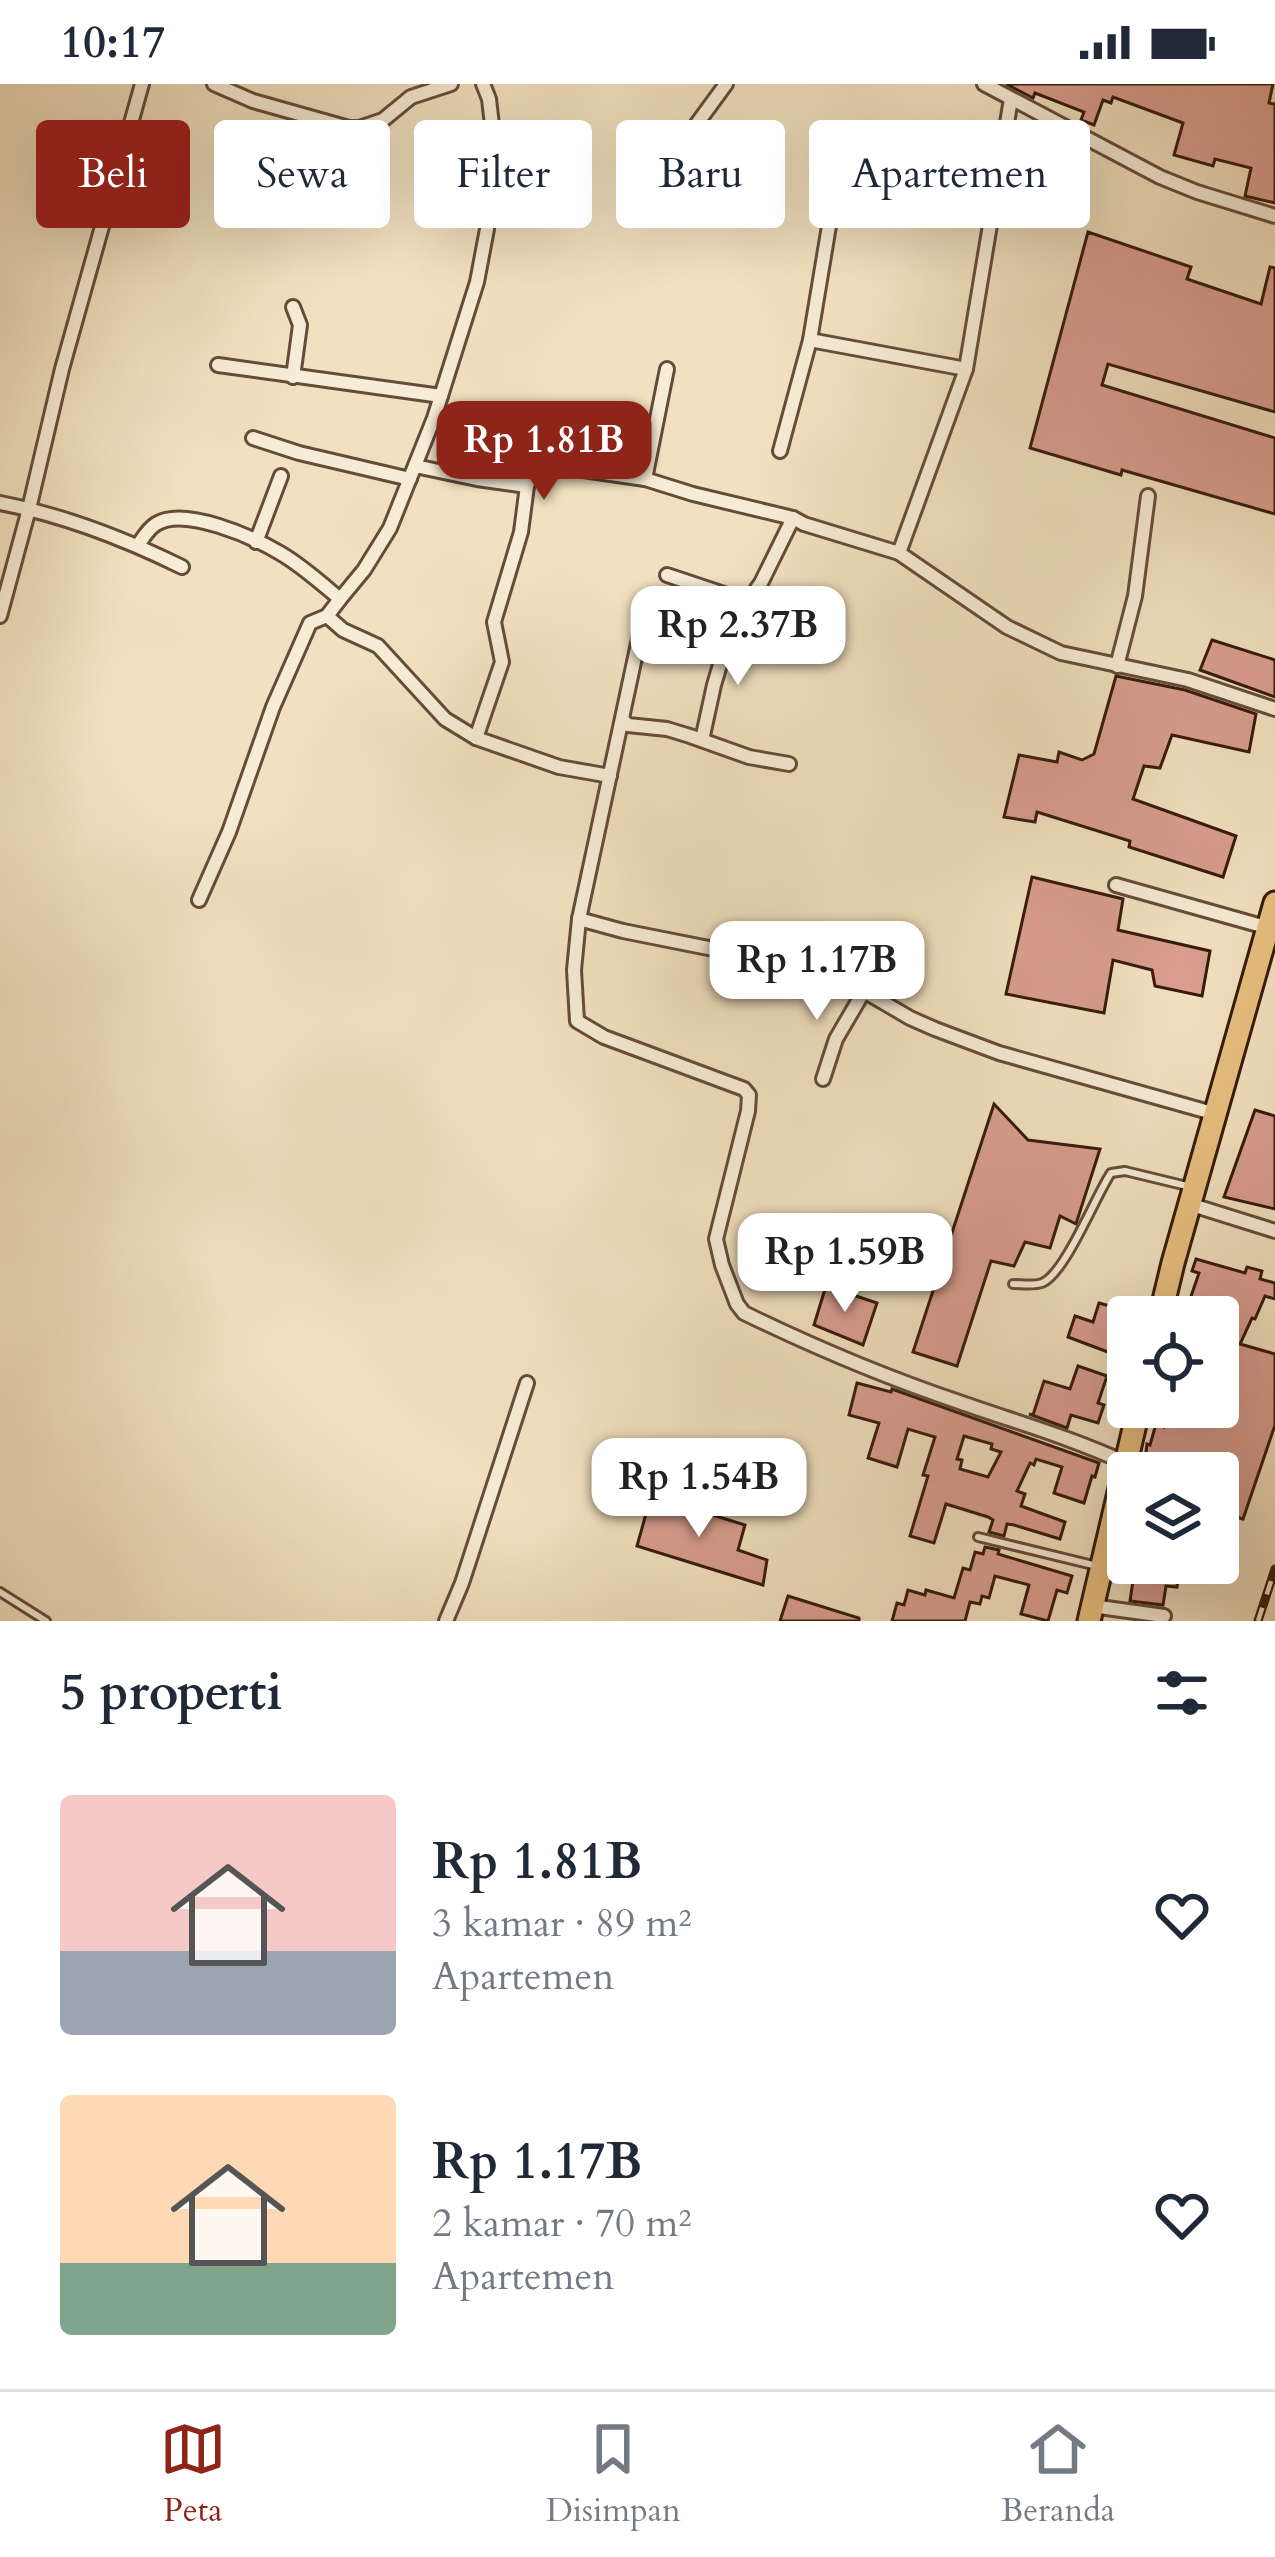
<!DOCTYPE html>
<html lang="id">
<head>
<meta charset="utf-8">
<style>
	:root { --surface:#fff; --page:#f6f6f7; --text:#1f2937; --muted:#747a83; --line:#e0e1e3; --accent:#8f2418 }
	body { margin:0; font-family:Cardo,serif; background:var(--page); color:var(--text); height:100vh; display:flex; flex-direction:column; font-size:45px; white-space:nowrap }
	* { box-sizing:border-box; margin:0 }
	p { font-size:39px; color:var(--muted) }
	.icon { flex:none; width:66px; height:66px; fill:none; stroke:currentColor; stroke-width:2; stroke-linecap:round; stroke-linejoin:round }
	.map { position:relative; height:1537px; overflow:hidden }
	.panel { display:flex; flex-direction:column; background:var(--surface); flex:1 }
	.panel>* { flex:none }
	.banner { position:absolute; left:36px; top:36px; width:1203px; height:108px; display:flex; gap:24px }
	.buttons { position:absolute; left:1107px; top:1212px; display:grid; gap:24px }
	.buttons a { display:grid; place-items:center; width:132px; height:132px; border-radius:12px; background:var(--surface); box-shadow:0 12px 48px #0002; font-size:60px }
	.price { position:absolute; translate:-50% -102px; padding:0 27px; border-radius:24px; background:#fff; color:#222; font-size:39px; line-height:78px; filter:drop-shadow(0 3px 6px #0008) }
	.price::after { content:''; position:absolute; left:50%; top:72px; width:36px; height:27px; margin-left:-18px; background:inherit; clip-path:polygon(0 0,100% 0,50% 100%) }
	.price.current { background:var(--accent); color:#fff }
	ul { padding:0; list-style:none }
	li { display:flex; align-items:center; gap:36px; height:300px; padding:0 60px }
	li span { display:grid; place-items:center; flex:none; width:336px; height:240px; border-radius:12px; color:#555 }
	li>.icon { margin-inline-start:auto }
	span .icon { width:144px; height:144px; fill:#fffc; stroke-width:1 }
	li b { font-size:51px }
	h2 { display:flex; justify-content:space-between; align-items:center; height:144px; padding:0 60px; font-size:51px }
	.tag { padding:0 42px; border-radius:12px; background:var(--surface); box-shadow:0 12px 48px #0002; font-size:42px; line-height:108px }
	.tag.current { background:var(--accent); color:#fff }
	.status { display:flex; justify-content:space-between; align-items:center; height:84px; padding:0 60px; background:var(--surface); direction:ltr }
	.status svg { height:33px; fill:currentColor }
	.tab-bar { display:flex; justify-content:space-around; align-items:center; height:168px; border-top:3px solid var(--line); background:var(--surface); font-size:33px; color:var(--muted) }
	.tab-bar a { display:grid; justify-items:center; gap:6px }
	.tab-bar .current { color:var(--accent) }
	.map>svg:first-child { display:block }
	.building { fill:#da9e90; stroke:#361a0d; stroke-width:3; fill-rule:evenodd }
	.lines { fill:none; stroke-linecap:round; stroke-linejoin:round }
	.lane-casing { stroke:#654c3a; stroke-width:12 }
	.street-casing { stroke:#654c3a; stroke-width:18 }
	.primary-casing { stroke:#361a0d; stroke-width:27 }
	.lane { stroke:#f7ecd6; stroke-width:6 }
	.street { stroke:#f7ecd6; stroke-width:12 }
	.primary { stroke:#e9c080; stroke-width:21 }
	.rail-casing { stroke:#361a0d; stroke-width:9 }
	.rail { stroke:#f7ecd6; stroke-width:4.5; stroke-dasharray:14; stroke-linecap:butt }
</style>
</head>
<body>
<div class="status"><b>10:17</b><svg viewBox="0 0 49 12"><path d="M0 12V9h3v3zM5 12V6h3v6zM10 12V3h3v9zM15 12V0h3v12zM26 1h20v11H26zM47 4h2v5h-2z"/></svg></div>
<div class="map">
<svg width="1275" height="1537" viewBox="0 0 1275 1537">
	<rect width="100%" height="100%" fill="#f2e1c0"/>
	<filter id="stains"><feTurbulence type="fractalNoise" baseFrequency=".00167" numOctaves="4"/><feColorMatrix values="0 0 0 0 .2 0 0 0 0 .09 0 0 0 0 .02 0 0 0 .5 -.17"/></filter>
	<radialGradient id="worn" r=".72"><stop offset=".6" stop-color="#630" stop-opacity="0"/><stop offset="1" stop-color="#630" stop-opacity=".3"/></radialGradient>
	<!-- building -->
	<g class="building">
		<polygon points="1006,0 1273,0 1269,19 1275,20 1275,119 1245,112 1251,84 1215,75 1213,82 1174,71 1183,39 1113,13 1111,19 1103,16 1094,41 1081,36 1084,28 1035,9 1033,14"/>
		<polygon points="1088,148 1191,183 1187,195 1261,220 1270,183 1275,184 1275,328 1108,280 1102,301 1275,354 1275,430 1122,386 1121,391 1030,364"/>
		<polygon points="1212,556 1275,576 1275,613 1200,586"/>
		<polygon points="1116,592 1185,606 1256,630 1249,668 1172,651 1160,684 1144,682 1133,715 1236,752 1223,793 1129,763 1130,757 1037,728 1035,738 1004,733 1019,671 1057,678 1059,668 1082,676 1094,670"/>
		<polygon points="1032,793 1123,815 1118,846 1210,867 1202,912 1155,902 1152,886 1113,876 1104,929 1006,910"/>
		<polygon points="994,1020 1028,1056 1100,1065 1076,1140 1060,1132 1050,1164 1025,1158 1014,1182 991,1177 957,1282 913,1268"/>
		<polygon points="1255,1026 1275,1032 1275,1125 1224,1113"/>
		<polygon points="1196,1175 1245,1189 1247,1183 1262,1187 1260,1195 1275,1199 1275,1215 1265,1212 1255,1235 1252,1234 1240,1260 1275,1270 1275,1341 1243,1435 1221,1428 1231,1398 1218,1394 1218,1389 1162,1386 1162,1389 1147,1389 1148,1383 1144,1383 1147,1360 1150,1361 1156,1340 1164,1343 1168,1329 1180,1332 1183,1323 1218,1323 1218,1233 1186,1233 1185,1230 1199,1189 1192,1187"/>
		<polygon points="826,1202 877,1219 863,1261 814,1241"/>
		<polygon points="1099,1219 1128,1227 1128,1254 1121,1273 1068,1253 1075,1232 1093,1238"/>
		<polygon points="1078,1282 1107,1292 1098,1319 1104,1321 1098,1339 1071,1331 1067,1344 1029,1330 1033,1331 1044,1297 1070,1305"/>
		<path d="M 857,1299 L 891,1308 L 892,1305 L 1099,1379 L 1095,1393 L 1092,1392 L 1084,1419 L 1054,1409 L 1062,1383 L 1036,1375 L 1034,1381 L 1030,1379 L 1017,1407 L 1025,1410 L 1021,1422 L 1065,1438 L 1060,1455 L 1014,1441 L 1007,1440 L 1004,1452 L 989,1448 L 993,1436 L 988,1433 L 946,1420 L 934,1459 L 910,1452 L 928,1392 L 923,1391 L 935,1353 L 908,1345 L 897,1383 L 868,1374 L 879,1339 L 849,1331 ZM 964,1352 L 992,1360 L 991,1365 L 1001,1368 L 988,1393 L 960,1385 L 962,1376 L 957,1375 Z"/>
		<polygon points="651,1412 745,1441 738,1466 767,1476 763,1501 637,1462"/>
		<polygon points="985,1463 999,1466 998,1470 1072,1492 1067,1509 1057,1506 1048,1537 1021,1530 1029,1501 995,1492 989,1514 982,1512 980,1520 970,1518 965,1537 892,1537 897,1519 904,1521 908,1506 925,1511 926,1506 954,1514 963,1484 970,1486 975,1468 983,1470"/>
		<polygon points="1144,1479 1180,1479 1177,1503 1166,1502 1163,1521 1130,1517 1133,1497 1142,1498"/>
		<polygon points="788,1512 859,1534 859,1537 780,1537"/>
	</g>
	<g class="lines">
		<defs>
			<g id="lane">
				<path d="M 1013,1200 C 1021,1200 1034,1202 1042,1199 C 1065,1190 1096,1111 1111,1089 L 1125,1087 L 1191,1103"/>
				<polyline points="978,1453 1097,1482"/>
				<polyline points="0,1508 46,1537"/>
			</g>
			<g id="street">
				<polyline points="214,0 253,17 349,44 359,44 383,36 411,13 451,0"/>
				<polyline points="984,0 1160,93 1197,108 1275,132"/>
				<polyline points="669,78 726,0"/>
				<polyline points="293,223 300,241 293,293"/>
				<polyline points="810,256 966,285"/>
				<polyline points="218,281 441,312"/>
				<polyline points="253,354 299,369 410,395"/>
				<polyline points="780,367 810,256 831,130"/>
				<path d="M 415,382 L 477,395 L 527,402 C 531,391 537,381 549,381 L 645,395 L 693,410 L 793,434 L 804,440 L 899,469 L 1007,543 L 1061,569 L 1188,596 L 1275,625"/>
				<polyline points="645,395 667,285"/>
				<path d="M 0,419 C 63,431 125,455 182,483"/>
				<polyline points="256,458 281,392"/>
				<path d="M 138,461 C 143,454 148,445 156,440 C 184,422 253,453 280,469 C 301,481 321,499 340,515 L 327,532 L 343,546 L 378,562 L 445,635 L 476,654 L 559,683 L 610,692"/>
				<polyline points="899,469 966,285 1011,15"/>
				<polyline points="667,491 748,518"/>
				<polyline points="340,515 364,486 390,444 434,334 477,198 487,145 492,41 489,15 483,0"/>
				<polyline points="0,532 29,425 62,285 142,0"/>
				<polyline points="640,550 579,835 623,847 799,882 864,907 910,934 935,945 999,969 1216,1030"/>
				<polyline points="1117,582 1135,512 1148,412"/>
				<polyline points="623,636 628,641 667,645 690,652 749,673 789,680"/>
				<polyline points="476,654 502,578 494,538 521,448 527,402"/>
				<polyline points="702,656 714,601 732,540 761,499 793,434"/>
				<polyline points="1116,801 1269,844"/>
				<polyline points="199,816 229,748 273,623 310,539 327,532"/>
				<path d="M 579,835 L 574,886 L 577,937 L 604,953 L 744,1005 L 749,1011 L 748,1027 L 716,1155 L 722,1181 L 737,1220 L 744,1229 C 814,1263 885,1293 959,1318 C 1016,1338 1072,1354 1126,1379"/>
				<polyline points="823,995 836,955 864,907"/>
				<polyline points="1189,1120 1275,1147"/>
				<polyline points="1092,1522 1164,1532"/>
				<polyline points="446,1537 462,1499 527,1299"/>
			</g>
			<g id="primary">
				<polyline points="1160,1233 1173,1179 1275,819"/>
				<polyline points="1089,1537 1139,1323"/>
			</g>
		</defs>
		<!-- lane casing -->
		<use href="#lane" class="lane-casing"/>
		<!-- street casing -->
		<use href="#street" class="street-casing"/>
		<!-- primary casing -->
		<use href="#primary" class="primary-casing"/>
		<!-- lane -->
		<use href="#lane" class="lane"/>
		<!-- street -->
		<use href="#street" class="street"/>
		<!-- primary -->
		<use href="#primary" class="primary"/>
		<defs>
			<polyline id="rail" points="1258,1537 1275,1485"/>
		</defs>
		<!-- rail casing -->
		<use href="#rail" class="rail-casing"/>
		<!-- rail -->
		<use href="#rail" class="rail"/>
	</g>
	<rect width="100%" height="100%" filter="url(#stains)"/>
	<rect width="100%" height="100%" fill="url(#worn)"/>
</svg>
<div class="buttons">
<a><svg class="icon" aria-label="locate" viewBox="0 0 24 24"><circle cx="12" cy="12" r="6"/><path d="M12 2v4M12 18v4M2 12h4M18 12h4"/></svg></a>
<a><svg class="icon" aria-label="layers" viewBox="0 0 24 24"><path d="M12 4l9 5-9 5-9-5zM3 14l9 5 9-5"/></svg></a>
</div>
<b class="price current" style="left:544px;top:419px">Rp 1.81B</b>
<b class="price" style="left:738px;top:604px">Rp 2.37B</b>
<b class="price" style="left:817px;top:939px">Rp 1.17B</b>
<b class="price" style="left:845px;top:1231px">Rp 1.59B</b>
<b class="price" style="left:699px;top:1456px">Rp 1.54B</b>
<div class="banner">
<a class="tag current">Beli</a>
<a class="tag">Sewa</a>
<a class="tag">Filter</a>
<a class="tag">Baru</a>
<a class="tag">Apartemen</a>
</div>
</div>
<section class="panel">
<h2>5 properti<svg class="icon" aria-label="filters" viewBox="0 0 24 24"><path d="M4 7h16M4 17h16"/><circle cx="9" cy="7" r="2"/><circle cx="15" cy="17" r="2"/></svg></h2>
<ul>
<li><span style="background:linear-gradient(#f6c9c9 65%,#9aa5b1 0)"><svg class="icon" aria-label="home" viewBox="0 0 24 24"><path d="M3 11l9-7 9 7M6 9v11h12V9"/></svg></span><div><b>Rp 1.81B</b><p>3 kamar · 89 m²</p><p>Apartemen</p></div><svg class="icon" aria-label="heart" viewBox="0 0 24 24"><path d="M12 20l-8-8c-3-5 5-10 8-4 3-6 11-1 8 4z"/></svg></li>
<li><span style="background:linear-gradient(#ffd9b3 70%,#7fa58c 0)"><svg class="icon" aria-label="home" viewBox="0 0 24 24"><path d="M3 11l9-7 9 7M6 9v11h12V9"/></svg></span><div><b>Rp 1.17B</b><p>2 kamar · 70 m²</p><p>Apartemen</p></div><svg class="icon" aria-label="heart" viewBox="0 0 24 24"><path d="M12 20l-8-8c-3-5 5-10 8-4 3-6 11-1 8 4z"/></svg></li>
</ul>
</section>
<nav class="tab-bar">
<a class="current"><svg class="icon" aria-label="map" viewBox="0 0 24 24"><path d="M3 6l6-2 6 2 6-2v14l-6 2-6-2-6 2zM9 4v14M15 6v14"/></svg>Peta</a>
<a><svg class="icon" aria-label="saved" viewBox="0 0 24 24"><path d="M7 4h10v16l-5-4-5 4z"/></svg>Disimpan</a>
<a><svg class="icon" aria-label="home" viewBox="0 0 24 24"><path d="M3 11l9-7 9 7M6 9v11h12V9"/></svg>Beranda</a>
</nav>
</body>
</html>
